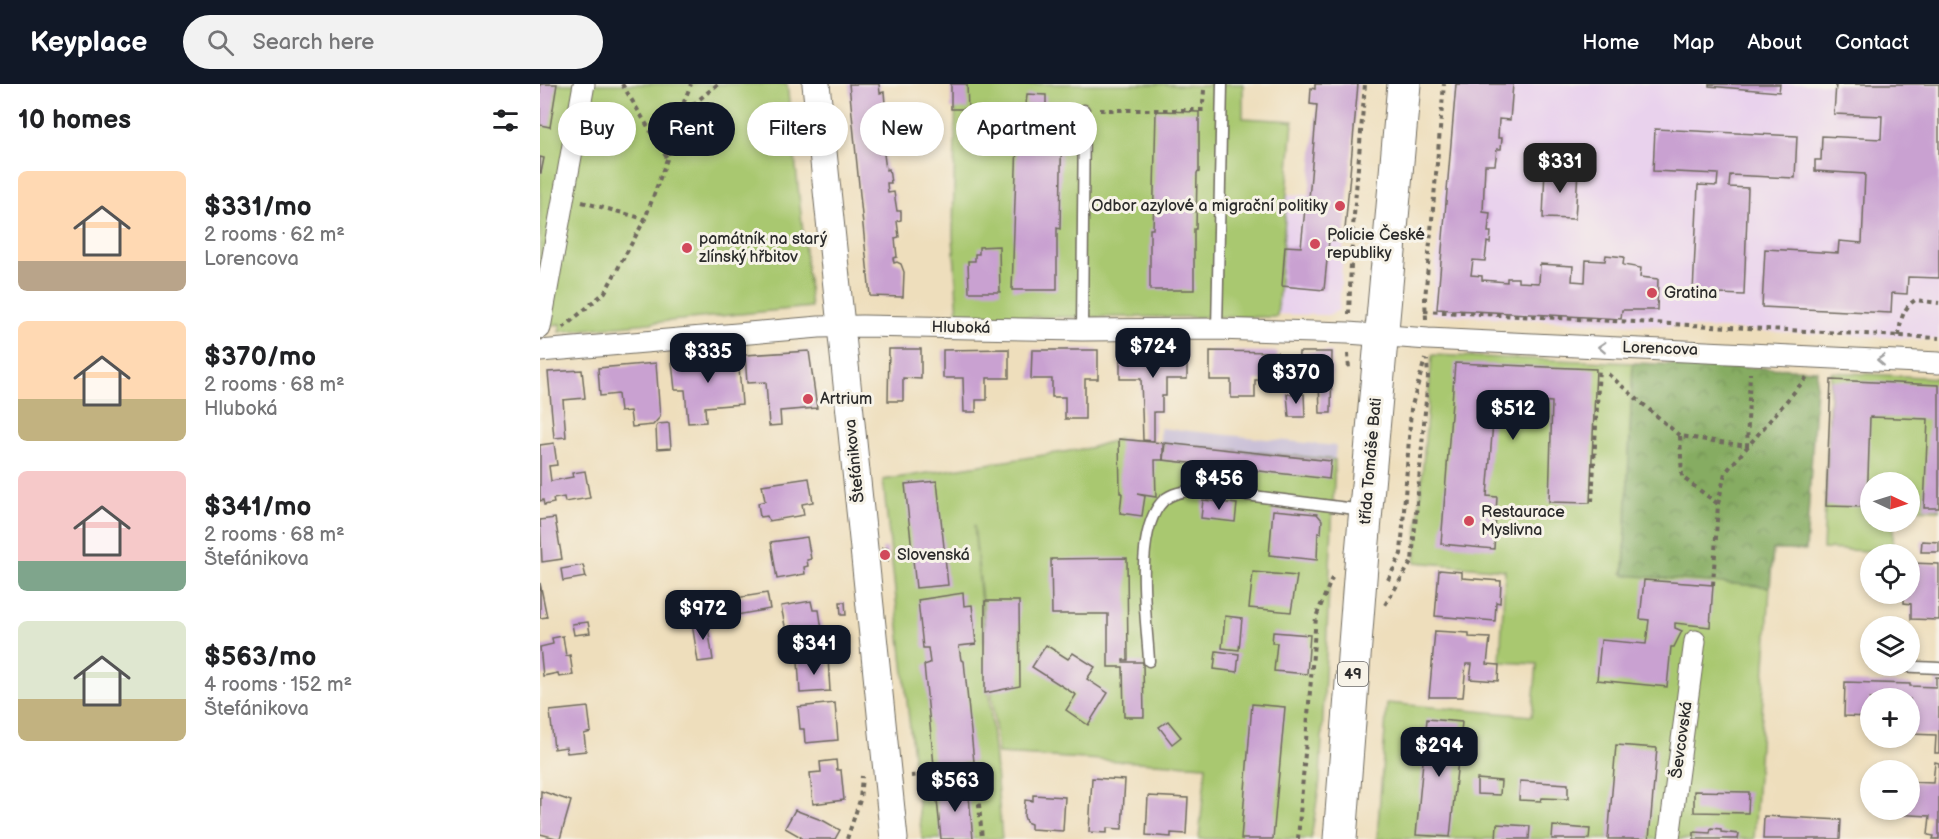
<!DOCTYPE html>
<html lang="en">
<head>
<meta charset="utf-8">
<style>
	:root { --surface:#fff; --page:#f2f2f2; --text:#202124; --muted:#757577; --accent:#111827 }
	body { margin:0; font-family:"Balsamiq Sans",sans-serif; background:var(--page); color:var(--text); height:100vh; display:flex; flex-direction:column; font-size:22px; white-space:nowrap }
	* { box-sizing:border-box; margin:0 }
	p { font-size:20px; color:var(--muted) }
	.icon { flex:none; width:33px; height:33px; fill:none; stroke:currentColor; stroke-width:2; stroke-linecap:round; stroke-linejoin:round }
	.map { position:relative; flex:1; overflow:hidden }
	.panel { display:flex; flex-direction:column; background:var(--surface); width:540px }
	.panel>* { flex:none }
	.guide { position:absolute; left:18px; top:18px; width:570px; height:54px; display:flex; gap:12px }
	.needle { width:39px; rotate:94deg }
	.tools { position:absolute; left:1320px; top:388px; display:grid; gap:12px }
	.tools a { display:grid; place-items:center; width:60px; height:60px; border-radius:50%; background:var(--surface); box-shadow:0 3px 9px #0003; font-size:30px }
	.price { position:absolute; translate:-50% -51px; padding:0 14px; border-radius:12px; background:var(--accent); color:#fff; font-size:20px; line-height:39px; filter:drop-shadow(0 2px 3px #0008) }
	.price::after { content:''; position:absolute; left:50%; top:36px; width:18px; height:14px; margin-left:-9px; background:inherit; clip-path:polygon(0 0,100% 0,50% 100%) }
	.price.selected { background:#222; color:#fff }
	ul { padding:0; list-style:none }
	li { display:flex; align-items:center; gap:18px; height:150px; padding:0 18px }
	li span { display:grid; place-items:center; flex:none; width:168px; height:120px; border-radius:9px; color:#555 }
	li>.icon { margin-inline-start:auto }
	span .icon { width:72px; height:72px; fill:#fffc; stroke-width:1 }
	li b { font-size:26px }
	h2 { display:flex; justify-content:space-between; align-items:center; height:72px; padding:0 18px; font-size:26px }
	.chip { padding:0 21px; border-radius:27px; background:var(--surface); box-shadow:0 3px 9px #0003; font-size:21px; line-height:54px }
	.chip.selected { background:var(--accent); color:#fff }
	header { display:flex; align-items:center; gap:36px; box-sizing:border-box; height:84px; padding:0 30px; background:var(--accent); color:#fff }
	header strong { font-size:28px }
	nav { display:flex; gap:33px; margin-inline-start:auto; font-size:21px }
	.search { width:420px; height:54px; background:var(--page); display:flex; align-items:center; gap:15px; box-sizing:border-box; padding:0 21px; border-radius:33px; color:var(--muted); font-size:22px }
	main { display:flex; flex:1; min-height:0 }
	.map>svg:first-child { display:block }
	.built { fill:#e9d2ed }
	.industrial { fill:#c9bfd7 }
	.green { fill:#a9c870; stroke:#6a7a4e; stroke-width:1.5 }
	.forest { fill:url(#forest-crowns); stroke:#586c46; stroke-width:1.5 }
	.building { fill:#c9a1d1 }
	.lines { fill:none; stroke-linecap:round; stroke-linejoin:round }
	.service-casing { stroke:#6f6a5e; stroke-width:13 }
	.minor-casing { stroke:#6f6a5e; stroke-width:23 }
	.tertiary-casing { stroke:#6f6a5e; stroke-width:29 }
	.primary-casing { stroke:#6f6a5e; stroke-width:35 }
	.path { stroke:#6f6a5e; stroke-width:4; stroke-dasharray:4.5 4.5; stroke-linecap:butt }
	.service { stroke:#fff; stroke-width:10 }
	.minor { stroke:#fff; stroke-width:21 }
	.tertiary { stroke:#fff; stroke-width:27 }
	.primary { stroke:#fff; stroke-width:33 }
	.oneway { stroke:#a0a0a0 }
	.poi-dot { fill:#d1495b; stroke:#f7f3e8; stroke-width:2 }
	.labels { text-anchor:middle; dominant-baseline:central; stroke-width:6; stroke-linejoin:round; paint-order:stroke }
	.shield { fill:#f7f3e8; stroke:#686764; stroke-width:1.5 }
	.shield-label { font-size:15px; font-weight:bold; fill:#2b2b2b }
	.poi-label { font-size:16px; fill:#2b2b2b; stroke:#f7f3e8; text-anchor:start }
	.street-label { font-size:16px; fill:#2b2b2b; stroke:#f7f3e8 }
</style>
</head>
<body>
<header>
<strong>Keyplace</strong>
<div class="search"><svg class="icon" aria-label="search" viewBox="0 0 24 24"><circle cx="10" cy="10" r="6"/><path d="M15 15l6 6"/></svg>Search here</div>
<nav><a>Home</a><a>Map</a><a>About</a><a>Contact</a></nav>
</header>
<main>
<section class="panel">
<h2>10 homes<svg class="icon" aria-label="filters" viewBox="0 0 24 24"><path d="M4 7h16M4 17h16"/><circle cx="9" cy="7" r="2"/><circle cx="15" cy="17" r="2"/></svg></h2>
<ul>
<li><span style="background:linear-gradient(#ffd9b3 75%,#b9a48a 0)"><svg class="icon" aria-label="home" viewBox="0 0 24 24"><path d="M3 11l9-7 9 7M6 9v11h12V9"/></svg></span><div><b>$331/mo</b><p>2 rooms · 62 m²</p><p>Lorencova</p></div></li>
<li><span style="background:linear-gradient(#ffd9b3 65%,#c2b280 0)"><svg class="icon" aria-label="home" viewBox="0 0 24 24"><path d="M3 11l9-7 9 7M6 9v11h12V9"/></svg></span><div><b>$370/mo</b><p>2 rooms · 68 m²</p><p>Hluboká</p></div></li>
<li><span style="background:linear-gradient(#f6c9c9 75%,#7fa58c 0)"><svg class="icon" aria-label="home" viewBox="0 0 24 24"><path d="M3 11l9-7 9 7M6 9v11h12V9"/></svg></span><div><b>$341/mo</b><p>2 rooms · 68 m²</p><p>Štefánikova</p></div></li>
<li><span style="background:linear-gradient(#dfe7d0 65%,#c2b280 0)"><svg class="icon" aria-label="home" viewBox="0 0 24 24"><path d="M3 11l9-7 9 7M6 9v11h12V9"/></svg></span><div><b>$563/mo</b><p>4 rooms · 152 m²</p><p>Štefánikova</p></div></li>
</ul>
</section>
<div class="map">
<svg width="1399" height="755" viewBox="0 0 1399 755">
	<defs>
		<pattern id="forest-crowns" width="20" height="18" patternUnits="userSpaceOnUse" patternTransform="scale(1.5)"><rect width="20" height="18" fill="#86ac62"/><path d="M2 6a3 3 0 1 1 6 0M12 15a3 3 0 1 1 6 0" fill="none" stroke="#6e8c51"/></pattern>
	</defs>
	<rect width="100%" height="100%" fill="#f7f3e8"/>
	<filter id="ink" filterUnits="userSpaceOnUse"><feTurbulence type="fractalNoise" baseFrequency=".0167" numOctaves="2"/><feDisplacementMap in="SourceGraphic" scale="12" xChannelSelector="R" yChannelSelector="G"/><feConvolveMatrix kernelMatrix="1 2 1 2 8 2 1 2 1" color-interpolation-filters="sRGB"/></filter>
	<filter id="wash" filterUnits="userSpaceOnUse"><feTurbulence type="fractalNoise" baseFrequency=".008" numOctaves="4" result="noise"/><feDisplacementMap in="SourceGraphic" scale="24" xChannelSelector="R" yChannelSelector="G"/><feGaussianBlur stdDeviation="1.35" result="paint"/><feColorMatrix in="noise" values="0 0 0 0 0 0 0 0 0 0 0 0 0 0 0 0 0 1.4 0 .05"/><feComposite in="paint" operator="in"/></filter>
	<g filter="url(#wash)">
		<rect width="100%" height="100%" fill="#eedebc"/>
		<!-- built -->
		<g class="built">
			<polygon points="913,0 1399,0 1399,256 891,230"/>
			<polygon points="721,109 807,113 799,226 788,231 713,230"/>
		</g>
		<!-- industrial -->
		<polygon class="industrial" points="620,344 796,362 791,409 621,392"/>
		<!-- green -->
		<g class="green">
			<polygon points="0,0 37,0 0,198"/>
			<polygon points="51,0 247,0 271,223 19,248 21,240 5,242"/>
			<polygon points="416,0 617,0 667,2 668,0 703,0 703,34 753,37 737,233 418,233 413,151"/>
			<polygon points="892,271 1093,279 1084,486 1082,489 1230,503 1214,755 837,755 847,619 992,632 997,580 960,578 965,486 875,478"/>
			<polygon points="1291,288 1399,294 1399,426 1370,425 1370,399 1330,399 1330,438 1353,438 1353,468 1283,465"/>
			<polygon points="579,355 795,376 780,697 771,755 659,755 666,682 458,670 434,441 462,755 382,755 343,396 549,364"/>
		</g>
		<!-- forest -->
		<polygon class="forest" points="1093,279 1277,286 1266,466 1233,466 1230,503 1084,491"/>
		<g id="blocks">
			<!-- building -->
			<g class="building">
				<polygon points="0,0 17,0 10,43 0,41"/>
				<polygon points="309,0 339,0 340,9 344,8 346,31 339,32 342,61 347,60 348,69 344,70 346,86 349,85 351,99 347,99 348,109 354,108 357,127 361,127 361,136 357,137 359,153 355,154 357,173 353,174 354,179 357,178 361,180 364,188 363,213 330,212"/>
				<polygon points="411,0 427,0 428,25 411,25"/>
				<polygon points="775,0 818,0 804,157 789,156 784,206 742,202 745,162 761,163 766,115 769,115 777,21 770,20 771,4 775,5"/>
				<polygon points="916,0 973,0 970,36 959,35 958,54 962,54 961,65 957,65 955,81 945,81 943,128 950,129 948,148 951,148 950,159 947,158 945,177 933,176 931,191 942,192 942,196 967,198 967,194 978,194 978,198 999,199 1000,180 1033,182 1032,197 1045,198 1046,176 1065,177 1066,171 1084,173 1083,181 1101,184 1100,193 1118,195 1117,226 1082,226 1081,235 897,225"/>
				<polygon points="1169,0 1240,0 1239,8 1169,2"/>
				<polygon points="1296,0 1399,0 1399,194 1368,193 1367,210 1352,209 1351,229 1222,223 1225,165 1298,169 1299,157 1322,159 1325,90 1275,87 1275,76 1281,76 1282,52 1341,55 1342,32 1294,30"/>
				<polygon points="487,10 506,11 506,21 486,21"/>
				<polygon points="478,26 522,26 520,145 517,144 517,206 472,206"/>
				<polygon points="616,27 659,28 659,88 657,89 656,145 654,145 654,206 610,206 610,145 613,145"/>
				<polygon points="1115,45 1257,52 1255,94 1190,91 1189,103 1208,104 1204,211 1153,209 1158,101 1177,102 1178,90 1113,87"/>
				<polygon points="0,73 4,74 1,89 0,89"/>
				<polygon points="1005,84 1038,87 1035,135 1003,134"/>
				<polygon points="459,162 460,208 429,208 428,177 435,177 435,170 439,170 439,163"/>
				<polygon points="349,265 381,265 381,295 363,294 363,317 348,317"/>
				<polygon points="469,265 469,294 447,294 447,316 436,316 436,328 424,328 423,294 403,294 403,266"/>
				<polygon points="492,266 558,266 558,295 545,295 545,335 525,335 525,313 512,313 512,295 491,295"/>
				<polygon points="580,266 647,267 647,295 626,295 626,312 622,312 622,328 614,328 614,357 603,356 601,295 580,295"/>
				<polygon points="269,267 277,324 240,327 241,341 229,342 226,298 207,299 205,271"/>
				<polygon points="670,267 737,268 736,296 715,296 715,314 691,314 691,296 670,296"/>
				<polygon points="759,268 792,268 791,329 780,329 779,297 758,296"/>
				<polygon points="198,272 202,320 165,323 166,338 148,339 145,306 135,306 132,278"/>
				<polygon points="116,279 120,333 113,341 92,343 90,327 80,328 78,310 60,312 58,284"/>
				<polygon points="915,279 1056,285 1050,419 1009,418 1012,318 955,314 947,412 957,413 954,465 901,460"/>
				<polygon points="42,286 45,314 23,316 26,353 14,354 8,288"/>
				<polygon points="1291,296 1399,301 1399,424 1384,424 1388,335 1330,333 1327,423 1286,422"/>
				<polygon points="747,310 764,310 765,333 749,333"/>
				<polygon points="129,339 131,364 117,365 116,343 118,340"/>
				<polygon points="579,355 623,359 623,376 615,376 616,413 597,410 605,412 602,432 580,429 582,409 580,409"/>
				<polygon points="14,359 17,381 9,382 11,397 33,393 32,389 45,387 50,414 25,418 24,413 13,415 14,419 4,421 3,416 0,417 0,361"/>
				<polygon points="625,359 791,377 789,395 623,376"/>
				<polygon points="269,394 273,418 262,420 264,431 229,437 227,432 220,433 218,419 225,417 222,401"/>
				<polygon points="397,397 408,501 376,504 365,400"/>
				<polygon points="663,416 697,420 695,438 661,434"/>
				<polygon points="733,426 777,430 782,436 781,449 778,449 777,476 729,471"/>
				<polygon points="15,434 22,475 2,478 0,436"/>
				<polygon points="267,453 271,475 267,476 268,482 264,483 265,490 237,495 231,458"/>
				<polygon points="1382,457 1399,458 1399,468 1381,468"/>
				<polygon points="342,464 347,464 348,477 344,477"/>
				<polygon points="587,474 588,576 583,576 583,578 603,578 604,633 584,633 583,583 568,583 568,530 512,530 511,475"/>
				<polygon points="1370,479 1399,480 1399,536 1371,535 1371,520 1364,519 1364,510 1370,510"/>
				<polygon points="43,481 46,493 23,497 21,485"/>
				<polygon points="899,486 922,488 922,494 961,497 960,519 956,518 955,537 895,532"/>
				<polygon points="713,488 757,492 751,528 709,524"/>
				<polygon points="1104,496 1173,501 1170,543 1135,539 1135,544 1142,547 1134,563 1131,563 1127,603 1057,596 1061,556 1106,560 1109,536 1100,535"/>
				<polygon points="0,499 7,533 0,534"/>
				<polygon points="227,509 230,525 186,533 183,516"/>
				<polygon points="423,509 424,522 432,521 436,560 419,562 421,576 424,577 434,678 394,681 384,581 390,579 388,564 383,564 378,516"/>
				<polygon points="271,517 273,526 279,526 283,552 248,557 241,522"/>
				<polygon points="445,517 479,517 480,602 445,609"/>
				<polygon points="300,518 305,518 306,531 301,531"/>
				<polygon points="685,532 702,534 699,566 682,564"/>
				<polygon points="167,536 173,576 158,578 152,539"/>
				<polygon points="48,538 50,549 34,551 32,540"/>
				<polygon points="895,547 929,549 929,553 950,554 947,580 959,581 958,597 930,595 932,580 926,580 923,613 889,613"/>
				<polygon points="733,548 770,551 767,590 734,587 737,559 732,559"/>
				<polygon points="23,552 26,572 30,571 33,591 19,593 18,589 3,592 0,563 13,560 12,554"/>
				<polygon points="506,561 528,575 533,569 555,583 547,595 568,609 548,641 526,626 536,611 492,583"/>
				<polygon points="676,567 699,570 697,588 674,585"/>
				<polygon points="288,574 290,607 260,609 258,577"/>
				<polygon points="1396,593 1399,593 1399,669 1395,669 1396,651 1370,650 1370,615 1330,615 1330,633 1304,632 1305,598 1370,600 1370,602 1396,603"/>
				<polygon points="295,619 298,656 265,659 264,645 260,645 258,623"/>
				<polygon points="712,620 745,623 733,755 701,755"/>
				<polygon points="48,623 51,648 44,650 46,667 27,669 26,663 14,665 10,627"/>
				<polygon points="887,635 922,638 910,753 876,751"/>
				<polygon points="628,637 641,653 632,660 619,643"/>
				<polygon points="1076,661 1117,664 1109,755 1068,755"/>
				<polygon points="296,676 297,686 301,686 304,716 273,720 270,689 281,688 280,678"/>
				<polygon points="1395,678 1399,679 1399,755 1393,755 1394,752 1388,751 1390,732 1352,730 1353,726 1370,726 1370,698 1393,699"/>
				<polygon points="552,694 585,696 582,745 567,744 567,749 549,748"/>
				<polygon points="937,695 961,697 960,711 937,710"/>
				<polygon points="980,697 1028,700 1028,715 1002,714 1001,717 979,716"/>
				<polygon points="428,702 433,755 401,755 396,706"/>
				<polygon points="1,707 31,717 20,755 0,750"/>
				<polygon points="1154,707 1209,708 1208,729 1154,728"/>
				<polygon points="493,711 525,713 523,747 491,745 491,740 486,738 484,732 485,716 493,717"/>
				<polygon points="608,712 648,714 646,750 631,749 631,753 606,751"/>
				<polygon points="255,726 284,737 300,746 295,755 260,755 261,753 245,744"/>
				<polygon points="1224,732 1301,736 1300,755 1223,755"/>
				<polygon points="957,740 990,742 989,755 956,755"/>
				<polygon points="1013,742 1050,745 1049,755 1012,755"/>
				<polygon points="1171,744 1181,745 1181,748 1199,750 1198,755 1154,755 1154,748 1170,749"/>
			</g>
		</g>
	</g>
	<g filter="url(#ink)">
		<use href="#blocks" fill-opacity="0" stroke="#6f6a5e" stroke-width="1.5"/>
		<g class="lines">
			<defs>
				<g id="service">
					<polyline points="677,245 682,0"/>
					<polyline points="542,246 544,26"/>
					<path d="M 609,577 C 607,536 592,446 624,416 C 633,408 647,407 659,405 L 823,426"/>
					<polyline points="1355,582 1399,584"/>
				</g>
				<g id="minor">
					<polyline points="0,244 44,0"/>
					<polyline points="0,267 279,243 322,242 542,246 677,245 808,249 888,255 1399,279"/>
					<polyline points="1129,755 1155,557"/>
				</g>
				<polyline id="tertiary" points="276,0 354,755"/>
				<polyline id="primary" points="800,755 822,469 864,0"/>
			</defs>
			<!-- service casing -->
			<use href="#service" class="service-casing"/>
			<!-- minor casing -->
			<use href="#minor" class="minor-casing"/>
			<!-- tertiary casing -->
			<use href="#tertiary" class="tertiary-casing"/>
			<!-- primary casing -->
			<use href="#primary" class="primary-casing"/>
			<!-- path -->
			<g class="path">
				<polyline points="82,0 127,74"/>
				<polyline points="664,6 663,19 667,20"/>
				<polyline points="560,26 666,26"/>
				<polyline points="139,32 178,0"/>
				<polyline points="42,118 105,135"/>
				<polyline points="884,227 1399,254"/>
				<polyline points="809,230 812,155 825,0"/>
				<polyline points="886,235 885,215 904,0"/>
				<polyline points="23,244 65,208 105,135 127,75 138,33 151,0"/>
				<path d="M 1359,252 C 1360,238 1362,225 1375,216 L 1399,219"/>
				<polyline points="808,270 809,286"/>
				<polyline points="1068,290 1140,352 1207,362 1210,289"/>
				<polyline points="1140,352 1142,393 1178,420"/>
				<polyline points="1052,418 1059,283"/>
				<polyline points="848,496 861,470 871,325 885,275"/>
				<polyline points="1173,501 1178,420 1185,389 1267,293"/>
				<polyline points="845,521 872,477 888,293 887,276"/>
				<polyline points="371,692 436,686 442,755"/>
				<polyline points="307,755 320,716 322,692"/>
				<polyline points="758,755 776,533 792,494"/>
			</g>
			<!-- service -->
			<use href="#service" class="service"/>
			<!-- minor -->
			<use href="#minor" class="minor"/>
			<!-- tertiary -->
			<use href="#tertiary" class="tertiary"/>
			<!-- primary -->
			<use href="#primary" class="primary"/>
		</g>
		<!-- one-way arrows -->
		<defs><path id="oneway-chevron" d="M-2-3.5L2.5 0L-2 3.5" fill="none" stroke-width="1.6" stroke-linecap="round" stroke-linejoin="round" transform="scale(1.5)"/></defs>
		<g class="oneway">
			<use href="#oneway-chevron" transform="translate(1062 263) rotate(-177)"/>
			<use href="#oneway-chevron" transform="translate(1341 276) rotate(-177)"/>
		</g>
	</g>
	<!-- markers -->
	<g class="poi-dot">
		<circle cx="800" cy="122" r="6"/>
		<circle cx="775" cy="160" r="6"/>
		<circle cx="147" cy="164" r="6"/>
		<circle cx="1112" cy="209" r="6"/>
		<circle cx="268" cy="315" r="6"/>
		<circle cx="929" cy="437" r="6"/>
		<circle cx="345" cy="471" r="6"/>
	</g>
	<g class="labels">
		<!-- shield labels -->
		<rect class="shield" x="798" y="578" width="30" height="24" rx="4.5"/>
		<g class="shield-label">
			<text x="813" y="590">49</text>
		</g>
		<!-- poi labels -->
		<g class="poi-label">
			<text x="788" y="122" text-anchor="end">Odbor azylové a migrační politiky</text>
			<text x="787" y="151">Policie České<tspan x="787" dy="18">republiky</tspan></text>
			<text x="159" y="155">památník na starý<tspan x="159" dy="18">zlínský hřbitov</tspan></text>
			<text x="1124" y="209">Gratina</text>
			<text x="280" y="315">Artrium</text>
			<text x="941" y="428">Restaurace<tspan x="941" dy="18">Myslivna</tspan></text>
			<text x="357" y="471">Slovenská</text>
		</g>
		<!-- street labels -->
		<g class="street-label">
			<text transform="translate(421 244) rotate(1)">Hluboká</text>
			<text transform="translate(1120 265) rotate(2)">Lorencova</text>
			<text transform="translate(315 377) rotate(-96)">Štefánikova</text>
			<text transform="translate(831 377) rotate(-85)">třída Tomáše Bati</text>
			<text transform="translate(1142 656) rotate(-82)">Ševcovská</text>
		</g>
	</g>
</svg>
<div class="tools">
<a><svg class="needle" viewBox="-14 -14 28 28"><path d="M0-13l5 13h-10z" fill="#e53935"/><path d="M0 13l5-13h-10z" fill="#757577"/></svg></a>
<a><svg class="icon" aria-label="locate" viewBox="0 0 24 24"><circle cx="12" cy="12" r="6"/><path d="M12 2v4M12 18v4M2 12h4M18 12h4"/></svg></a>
<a><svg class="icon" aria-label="layers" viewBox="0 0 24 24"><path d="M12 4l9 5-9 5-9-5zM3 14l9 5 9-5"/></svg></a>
<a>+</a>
<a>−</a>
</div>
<b class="price selected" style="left:1020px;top:110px">$331</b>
<b class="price" style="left:613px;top:295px">$724</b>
<b class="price" style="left:168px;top:300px">$335</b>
<b class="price" style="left:756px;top:321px">$370</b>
<b class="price" style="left:973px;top:357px">$512</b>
<b class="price" style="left:679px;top:427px">$456</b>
<b class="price" style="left:163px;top:557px">$972</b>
<b class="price" style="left:274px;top:592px">$341</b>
<b class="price" style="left:899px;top:694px">$294</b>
<b class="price" style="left:415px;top:729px">$563</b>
<div class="guide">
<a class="chip">Buy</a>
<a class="chip selected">Rent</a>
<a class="chip">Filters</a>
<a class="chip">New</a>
<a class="chip">Apartment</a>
</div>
</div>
</main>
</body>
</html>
